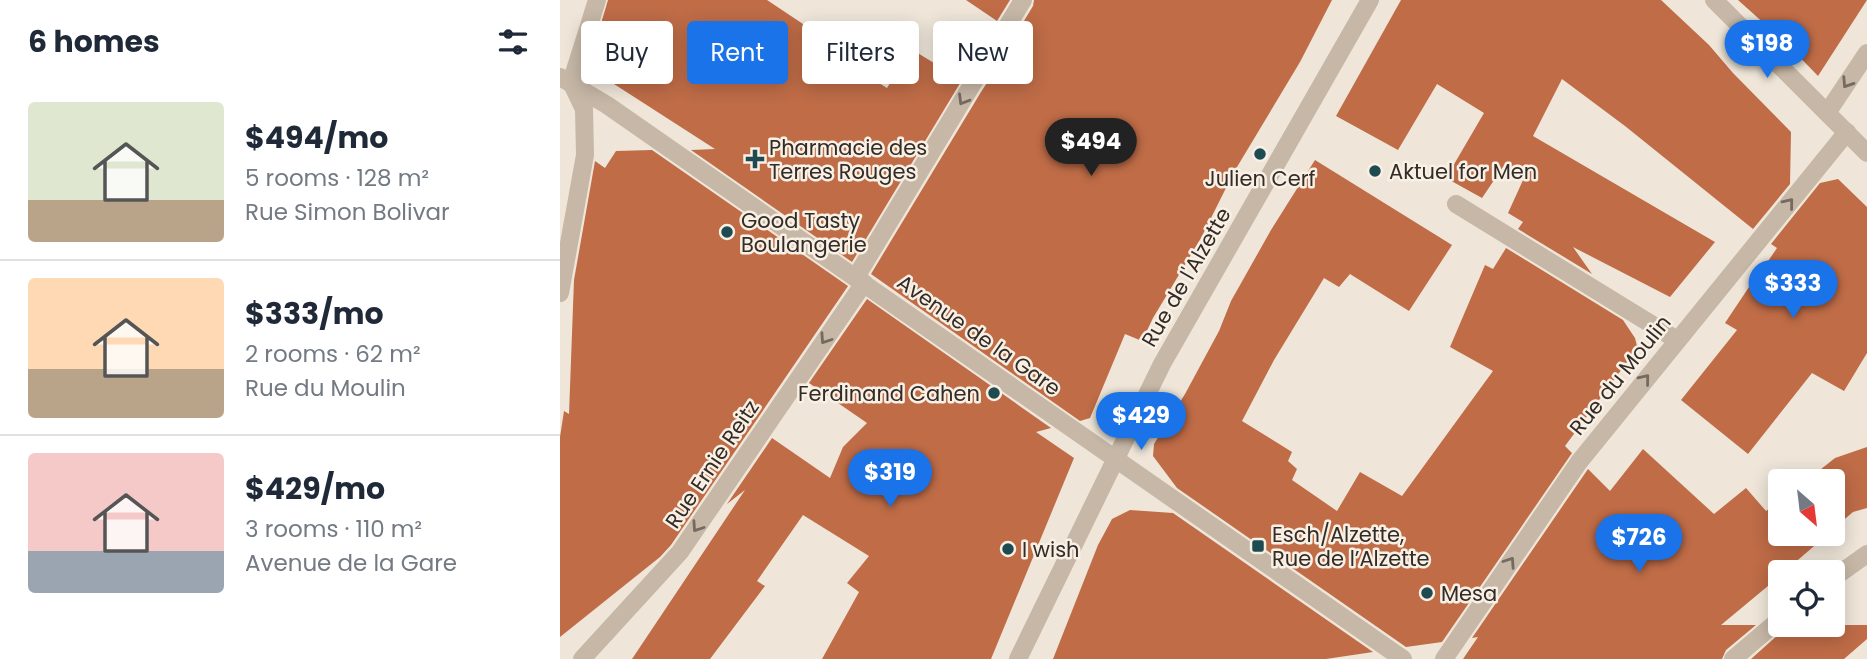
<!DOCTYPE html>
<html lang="en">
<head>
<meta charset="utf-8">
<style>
	:root { --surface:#fff; --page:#f6f6f7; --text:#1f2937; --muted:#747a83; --line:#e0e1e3; --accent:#1a73e8 }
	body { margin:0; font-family:Poppins,sans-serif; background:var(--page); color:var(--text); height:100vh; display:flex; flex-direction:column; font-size:26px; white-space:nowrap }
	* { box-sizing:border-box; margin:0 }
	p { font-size:23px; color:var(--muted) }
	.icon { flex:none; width:38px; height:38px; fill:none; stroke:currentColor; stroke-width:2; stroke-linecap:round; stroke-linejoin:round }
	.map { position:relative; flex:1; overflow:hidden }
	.side { display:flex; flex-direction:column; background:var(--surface); width:560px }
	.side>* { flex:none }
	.banner { position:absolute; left:21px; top:21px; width:665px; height:63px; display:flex; gap:14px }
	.needle { width:46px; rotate:152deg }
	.buttons { position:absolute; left:1208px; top:469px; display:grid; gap:14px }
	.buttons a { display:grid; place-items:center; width:77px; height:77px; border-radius:7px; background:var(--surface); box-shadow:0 4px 18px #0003; font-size:35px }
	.price { position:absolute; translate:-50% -60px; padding:0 16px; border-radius:24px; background:var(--accent); color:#fff; font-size:23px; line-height:46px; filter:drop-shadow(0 2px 4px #0008) }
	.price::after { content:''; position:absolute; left:50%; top:42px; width:21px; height:16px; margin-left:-10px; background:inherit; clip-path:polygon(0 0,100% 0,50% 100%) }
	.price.selected { background:#222; color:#fff }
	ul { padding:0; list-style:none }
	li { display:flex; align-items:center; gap:21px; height:175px; padding:0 28px }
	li+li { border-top:2px solid var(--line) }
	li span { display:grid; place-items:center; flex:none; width:196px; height:140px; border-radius:7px; color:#555 }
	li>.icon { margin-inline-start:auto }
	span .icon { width:84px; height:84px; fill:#fffc; stroke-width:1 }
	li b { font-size:30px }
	h2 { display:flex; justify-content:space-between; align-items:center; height:84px; padding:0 28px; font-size:30px }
	.pill { padding:0 24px; border-radius:7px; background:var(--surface); box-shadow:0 4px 18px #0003; font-size:24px; line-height:63px }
	.pill.selected { background:var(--accent); color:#fff }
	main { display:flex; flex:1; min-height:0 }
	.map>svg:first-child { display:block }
	.building { fill:#bf6c47 }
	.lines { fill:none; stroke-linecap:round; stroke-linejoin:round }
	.street { stroke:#c6b7a6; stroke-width:18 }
	.oneway { stroke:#756a60 }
	.poi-dot { fill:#1e4b52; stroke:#f8f0e4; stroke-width:2.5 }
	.labels { text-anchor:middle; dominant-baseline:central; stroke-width:5; stroke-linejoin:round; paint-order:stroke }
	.poi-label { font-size:21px; fill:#332b26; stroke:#f8f0e4; text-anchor:start }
	.street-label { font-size:21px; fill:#332b26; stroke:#f8f0e4 }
</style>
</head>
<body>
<main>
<section class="side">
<h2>6 homes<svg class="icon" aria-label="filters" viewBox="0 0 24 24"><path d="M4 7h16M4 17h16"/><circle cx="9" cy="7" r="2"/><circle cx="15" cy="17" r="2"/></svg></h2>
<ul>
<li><span style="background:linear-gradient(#dfe7d0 70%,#b9a48a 0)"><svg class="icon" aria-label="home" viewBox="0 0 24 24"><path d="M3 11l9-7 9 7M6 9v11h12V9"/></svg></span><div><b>$494/mo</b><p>5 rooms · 128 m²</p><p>Rue Simon Bolivar</p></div></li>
<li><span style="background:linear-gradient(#ffd9b3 65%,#b9a48a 0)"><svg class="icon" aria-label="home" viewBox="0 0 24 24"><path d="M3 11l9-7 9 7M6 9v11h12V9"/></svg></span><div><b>$333/mo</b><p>2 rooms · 62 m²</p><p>Rue du Moulin</p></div></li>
<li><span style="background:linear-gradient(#f6c9c9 70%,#9aa5b1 0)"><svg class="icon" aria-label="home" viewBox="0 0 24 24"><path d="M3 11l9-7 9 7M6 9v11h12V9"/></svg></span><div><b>$429/mo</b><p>3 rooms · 110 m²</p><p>Avenue de la Gare</p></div></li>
</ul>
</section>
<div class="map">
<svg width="1307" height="659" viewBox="0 0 1307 659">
	<rect width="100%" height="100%" fill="#efe6d9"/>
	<!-- building -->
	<g class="building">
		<polygon points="48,0 207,0 249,28 244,36 327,88 351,49 402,80 292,262 131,150 155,149 40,75 34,47"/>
		<polygon points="406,0 450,0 437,21"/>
		<polygon points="474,0 772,0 740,62 674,172 641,238 593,318 582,341 565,334 530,418 520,421 311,274 421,92 458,35 456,34 473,6"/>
		<polygon points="841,0 1101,0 1149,45 1173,73 1231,132 1230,184 1193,229 1065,126 1002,79 973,136 1155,242 1110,297 1013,247 1032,274 958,229 963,222 948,213 964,178 943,167 922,198 886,178 924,113 877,84 838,150 776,116"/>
		<polygon points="1178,0 1307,0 1258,76 1227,44"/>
		<polygon points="92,150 288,286 111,545 100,557 0,637 0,437 4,411 9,414 14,280 35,161 45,168 56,151"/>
		<polygon points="755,160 892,245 849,311 790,274 779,287 764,278 714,360 682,421 732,452 728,461 737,469 732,480 777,511 800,472 842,496 933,371 890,347 925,265 933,269 946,248 1063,320 1075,338 1077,346 1073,354 1005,446 1012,453 882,642 846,647 617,488 593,456 594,444 625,394 659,331 671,301 711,230"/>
		<polygon points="1278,179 1307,207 1307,353 1284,391 1252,373 1188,454 1121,400 1177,330 1165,323 1201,269 1202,270 1217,248 1211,244 1260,183"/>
		<polygon points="307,299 491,428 476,432 514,458 431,659 262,659 299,592 287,583 309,556 243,515 197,581 205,586 150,659 72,659 185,490 167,504 212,438 270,478 283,447 307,423 249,383"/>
		<polygon points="1307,447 1307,508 1293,512 1272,530 1272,481 1246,481 1275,458"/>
		<polygon points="1083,449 1154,514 1186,488 1206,511 1220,501 1220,534 1268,534 1224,572 1220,572 1220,576 1161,625 1196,625 1166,650 1162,659 903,659 918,637 912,638 1028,469 1050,491"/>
		<polygon points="570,510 613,513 813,652 766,659 493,659 538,545 552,519"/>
		<polygon points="1229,625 1307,625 1307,639 1284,659 1191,659"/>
	</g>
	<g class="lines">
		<!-- street -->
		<g class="street">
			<polyline points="1154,0 1307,153"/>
			<polyline points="0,77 47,105 843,659"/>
			<polyline points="11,83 37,0"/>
			<polyline points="1267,113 1307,53"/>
			<polyline points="896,204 1117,340"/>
			<polyline points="296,277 463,0"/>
			<polyline points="0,293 25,155 24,109 12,84"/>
			<polyline points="1272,579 1307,554"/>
			<polyline points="22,659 120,552 304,283"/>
			<polyline points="458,659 602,364 810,0"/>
			<polyline points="884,659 1019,462 1287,132"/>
			<polyline points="1173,659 1220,619"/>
		</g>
	</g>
	<!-- one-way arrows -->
	<defs><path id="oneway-chevron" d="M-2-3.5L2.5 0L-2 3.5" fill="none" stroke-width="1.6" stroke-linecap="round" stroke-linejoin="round" transform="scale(1.75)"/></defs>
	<g class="oneway">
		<use href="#oneway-chevron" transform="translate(1287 83) rotate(123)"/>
		<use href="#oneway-chevron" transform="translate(403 100) rotate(121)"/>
		<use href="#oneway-chevron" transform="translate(1229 203) rotate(-51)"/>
		<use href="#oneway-chevron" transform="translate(265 339) rotate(124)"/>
		<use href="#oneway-chevron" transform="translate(1085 379) rotate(-51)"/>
		<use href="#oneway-chevron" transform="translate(137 527) rotate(124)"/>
		<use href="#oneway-chevron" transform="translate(950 562) rotate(-56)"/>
	</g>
	<!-- markers -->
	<g class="poi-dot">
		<circle cx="700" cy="154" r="7"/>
		<path d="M191.5 148.5h7v7h7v7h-7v7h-7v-7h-7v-7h7z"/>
		<circle cx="815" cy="171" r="7"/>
		<circle cx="167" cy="232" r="7"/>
		<circle cx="434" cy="393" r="7"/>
		<rect x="691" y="539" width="14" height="14" rx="3.5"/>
		<circle cx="448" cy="549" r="7"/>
		<circle cx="867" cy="593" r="7"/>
	</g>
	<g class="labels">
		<!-- poi labels -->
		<g class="poi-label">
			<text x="209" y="147">Pharmacie des<tspan x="209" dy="24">Terres Rouges</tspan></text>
			<text x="829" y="171">Aktuel for Men</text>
			<text x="700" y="178" text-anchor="middle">Julien Cerf</text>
			<text x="181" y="220">Good Tasty<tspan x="181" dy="24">Boulangerie</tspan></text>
			<text x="420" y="393" text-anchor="end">Ferdinand Cahen</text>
			<text x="712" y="534">Esch/Alzette,<tspan x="712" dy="24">Rue de l’Alzette</tspan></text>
			<text x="462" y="549">I wish</text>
			<text x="881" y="593">Mesa</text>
		</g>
		<!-- street labels -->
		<g class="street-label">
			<text transform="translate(626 277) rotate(-60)">Rue de l'Alzette</text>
			<text transform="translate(419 335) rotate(35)">Avenue de la Gare</text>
			<text transform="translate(1060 375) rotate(-51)">Rue du Moulin</text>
			<text transform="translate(152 464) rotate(-56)">Rue Ernie Reitz</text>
		</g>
	</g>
</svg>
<div class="buttons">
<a><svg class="needle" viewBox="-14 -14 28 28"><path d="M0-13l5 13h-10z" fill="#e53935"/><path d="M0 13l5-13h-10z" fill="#747a83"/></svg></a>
<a><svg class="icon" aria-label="locate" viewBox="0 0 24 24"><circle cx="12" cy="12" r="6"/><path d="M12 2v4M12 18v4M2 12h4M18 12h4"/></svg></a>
</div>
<b class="price" style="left:1207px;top:80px">$198</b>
<b class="price selected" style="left:531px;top:178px">$494</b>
<b class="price" style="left:1233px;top:320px">$333</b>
<b class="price" style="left:581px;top:452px">$429</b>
<b class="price" style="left:330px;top:509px">$319</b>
<b class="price" style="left:1079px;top:574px">$726</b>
<div class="banner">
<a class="pill">Buy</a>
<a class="pill selected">Rent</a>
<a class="pill">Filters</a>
<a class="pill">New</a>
</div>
</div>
</main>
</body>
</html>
